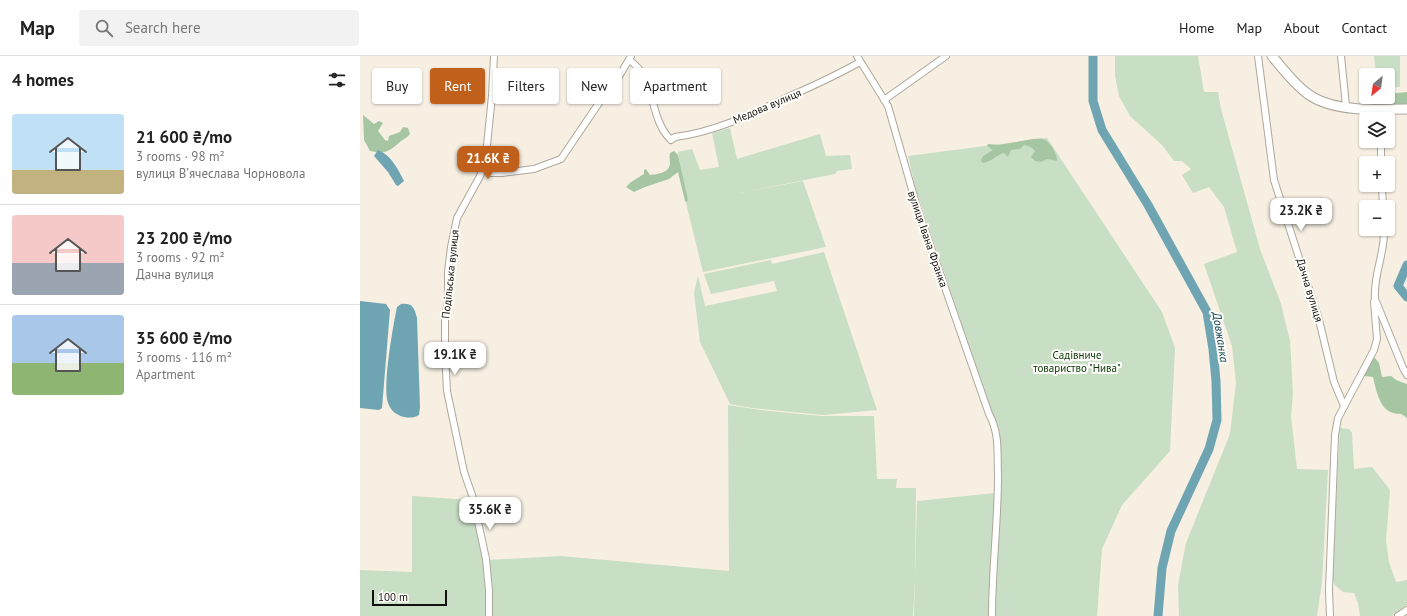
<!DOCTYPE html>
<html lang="en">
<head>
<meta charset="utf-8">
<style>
	:root { --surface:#fff; --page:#f2f2f2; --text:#222; --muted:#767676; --line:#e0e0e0; --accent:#c0601b }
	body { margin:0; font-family:"PT Sans",sans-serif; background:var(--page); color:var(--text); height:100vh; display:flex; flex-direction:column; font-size:15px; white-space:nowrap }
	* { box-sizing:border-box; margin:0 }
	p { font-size:13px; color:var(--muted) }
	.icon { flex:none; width:22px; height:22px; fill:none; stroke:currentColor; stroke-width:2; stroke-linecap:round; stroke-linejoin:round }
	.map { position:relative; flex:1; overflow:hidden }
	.side { display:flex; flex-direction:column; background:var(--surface); width:360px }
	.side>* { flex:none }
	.top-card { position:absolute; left:12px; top:12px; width:380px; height:36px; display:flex; gap:8px }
	.needle { width:26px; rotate:209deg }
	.controls { position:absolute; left:999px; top:12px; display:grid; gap:8px }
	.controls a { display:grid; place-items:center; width:36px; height:36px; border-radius:4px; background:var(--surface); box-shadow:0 1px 3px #0004; font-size:20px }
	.scale { position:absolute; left:12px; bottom:10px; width:75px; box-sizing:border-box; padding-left:4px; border:2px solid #14120e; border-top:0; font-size:11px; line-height:14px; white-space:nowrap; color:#14120e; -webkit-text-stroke:3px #fefdfa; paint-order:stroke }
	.price { position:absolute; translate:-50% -34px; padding:0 9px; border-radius:8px; background:#fff; color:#222; font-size:13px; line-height:26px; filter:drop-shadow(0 1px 2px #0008) }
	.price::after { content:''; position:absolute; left:50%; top:24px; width:12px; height:9px; margin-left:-6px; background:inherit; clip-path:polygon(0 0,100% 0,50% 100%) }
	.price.current { background:var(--accent); color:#fff }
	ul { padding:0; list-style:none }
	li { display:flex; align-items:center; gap:12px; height:100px; padding:0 12px }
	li+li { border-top:1px solid var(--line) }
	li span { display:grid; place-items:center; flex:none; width:112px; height:80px; border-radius:4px; color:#555 }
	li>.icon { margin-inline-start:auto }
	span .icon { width:48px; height:48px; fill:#fffc; stroke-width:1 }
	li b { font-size:17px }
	h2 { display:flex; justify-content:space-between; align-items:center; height:48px; padding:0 12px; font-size:17px }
	.pill { padding:0 14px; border-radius:4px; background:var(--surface); box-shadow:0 1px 3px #0004; font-size:14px; line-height:36px }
	.pill.current { background:var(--accent); color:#fff }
	header { display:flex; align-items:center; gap:24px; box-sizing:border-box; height:56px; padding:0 20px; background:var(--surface); border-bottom:1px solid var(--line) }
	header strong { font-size:19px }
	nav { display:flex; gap:22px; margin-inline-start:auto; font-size:14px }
	.search { width:280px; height:36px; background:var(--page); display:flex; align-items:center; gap:10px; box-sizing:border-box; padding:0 14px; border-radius:4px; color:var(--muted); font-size:15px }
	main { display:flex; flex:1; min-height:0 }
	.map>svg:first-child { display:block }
	.green { fill:#c8dec5 }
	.forest { fill:#a6c6a3 }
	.water { fill:#6fa5b2 }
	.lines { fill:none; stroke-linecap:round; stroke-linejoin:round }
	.river { stroke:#6fa5b2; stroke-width:9 }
	.street-casing { stroke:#aea79c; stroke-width:8 }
	.secondary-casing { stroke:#aea79c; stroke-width:11 }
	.street { stroke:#fff; stroke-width:6 }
	.secondary { stroke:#fff; stroke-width:9 }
	.labels { text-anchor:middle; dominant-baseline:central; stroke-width:4; stroke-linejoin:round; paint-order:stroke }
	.street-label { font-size:11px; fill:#14120e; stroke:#fefdfa }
	.park-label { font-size:11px; fill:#083706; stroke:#fefdfa }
	.water-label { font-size:12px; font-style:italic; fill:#154650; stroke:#fefdfa }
</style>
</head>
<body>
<header>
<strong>Map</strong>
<div class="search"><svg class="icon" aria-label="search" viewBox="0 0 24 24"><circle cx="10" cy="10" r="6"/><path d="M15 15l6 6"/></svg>Search here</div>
<nav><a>Home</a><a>Map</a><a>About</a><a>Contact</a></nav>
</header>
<main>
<section class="side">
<h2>4 homes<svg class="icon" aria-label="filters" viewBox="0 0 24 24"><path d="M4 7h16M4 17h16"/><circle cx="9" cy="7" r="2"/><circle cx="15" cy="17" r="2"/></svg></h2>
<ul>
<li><span style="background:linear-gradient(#bfe0f5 70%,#c2b280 0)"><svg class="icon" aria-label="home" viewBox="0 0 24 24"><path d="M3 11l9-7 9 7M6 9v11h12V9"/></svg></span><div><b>21 600 ₴/mo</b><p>3 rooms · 98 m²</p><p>вулиця Вʼячеслава Чорновола</p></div></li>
<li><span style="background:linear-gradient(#f6c9c9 60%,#9aa5b1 0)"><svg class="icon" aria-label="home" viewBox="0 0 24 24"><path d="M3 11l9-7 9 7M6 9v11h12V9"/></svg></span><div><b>23 200 ₴/mo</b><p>3 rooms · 92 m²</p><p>Дачна вулиця</p></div></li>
<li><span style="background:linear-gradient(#a9c7e8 60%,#8fb573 0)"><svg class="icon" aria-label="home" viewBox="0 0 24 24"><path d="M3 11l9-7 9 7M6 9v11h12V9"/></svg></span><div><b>35 600 ₴/mo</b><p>3 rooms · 116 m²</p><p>Apartment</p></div></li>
</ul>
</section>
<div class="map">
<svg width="1047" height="560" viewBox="0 0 1047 560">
	<rect width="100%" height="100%" fill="#f6efe2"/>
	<!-- green -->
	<g class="green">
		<polygon points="755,0 838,0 844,36 858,36 861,53 900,193 921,248 930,285 933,338 931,360 937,413 968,414 962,526 957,560 819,560 818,529 826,487 870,378 876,327 872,290 844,208 877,196 864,151 849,131 833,137 822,119 831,113 822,105 814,105 802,89 770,60 759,40 755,20"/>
		<polygon points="1014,0 1040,0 1040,31 1028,31 1028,19 1016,18"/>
		<polygon points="370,72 377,103 460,78 466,100 490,99 492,113 477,115 475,118 380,137 443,125 466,191 343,216 326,147 318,96 332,93 340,114 359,111 352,77"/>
		<polygon points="687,82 802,256 815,292 810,395 762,449 742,493 737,560 634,560 640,409 640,379 556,134 548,100"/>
		<polygon points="464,196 517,354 463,359 392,352 370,348 340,286 334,237 338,220 345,250 417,235 414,225 351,238 344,218 411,204 412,208"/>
		<polygon points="368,349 400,354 461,360 514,360 517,423 537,423 536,432 556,432 555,523 553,560 129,560 128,504 200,500 369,515"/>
		<polygon points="980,372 989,373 992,377 994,413 1012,411 1030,434 1026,485 1029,506 1036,526 1047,524 1047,549 1032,560 1000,560 998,547 994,537 983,536 975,529 972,523"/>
		<polygon points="635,437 629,560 554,560 557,445"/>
		<polygon points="52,440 110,444 124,494 127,528 125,560 0,560 0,514 52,516"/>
	</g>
	<!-- forest -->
	<g class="forest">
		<polygon points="1047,36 1047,55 1006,49 1008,43 1028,41 1028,38"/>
		<path d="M 3,59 L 14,68 L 19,65 L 23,67 L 18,75 L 25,84 L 28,85 L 29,80 L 40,76 L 43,71 L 48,72 L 50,78 C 47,82 43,83 40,86 C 28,96 26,98 10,95 L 4,84 Z"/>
		<path d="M 673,83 C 676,83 680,82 683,83 C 690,85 698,99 697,105 L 687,103 L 681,106 L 675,105 L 671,101 L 675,95 L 671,91 L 664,89 L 660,93 L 651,94 L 648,101 L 644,97 C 636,99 631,106 623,107 L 621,105 L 623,100 L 633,94 L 627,90 L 628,88 L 639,89 Z"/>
		<path d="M 314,95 L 318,99 L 328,144 L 327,146 L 325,145 L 318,116 L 309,123 L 285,131 L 274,136 L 266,131 L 271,126 L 284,118 L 284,114 L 286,113 L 290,119 C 297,118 309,117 310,108 C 310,104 309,101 310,97 Z"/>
		<path d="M 1013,302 L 1015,302 L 1019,307 L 1022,321 L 1031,320 L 1036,324 L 1047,328 L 1047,362 C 1040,356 1041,359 1033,357 C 1019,353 1016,333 1013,321 L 1004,320 L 1003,316 Z"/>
	</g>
	<!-- water -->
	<g class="water">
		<path d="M 18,94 C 31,99 38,113 44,125 L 38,130 L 36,129 L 28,116 L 14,100 Z"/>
		<polygon points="0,245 26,248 30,254 22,352 19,354 0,352"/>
		<path d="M 41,248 C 52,247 54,251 57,262 L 60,351 L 59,359 C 54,362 49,362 44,361 C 36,359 31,355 28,347 C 22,331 33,270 37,251 Z"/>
	</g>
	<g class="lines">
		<!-- river -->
		<g class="river">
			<polyline points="733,0 733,45 742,74 788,149 847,256 853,293 856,325 857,364 849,393 811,475 802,512 798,560"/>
			<polyline points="1047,209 1038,230 1047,241"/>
		</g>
		<defs>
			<g id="street">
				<path d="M 497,0 L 528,50 L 557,151 L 629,358 C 640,378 637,398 638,420 C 638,467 632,513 632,560"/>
				<polyline points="898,0 914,124 959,264 974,326 984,350"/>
				<polyline points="981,0 986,50"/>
				<path d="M 269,4 C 297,22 288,62 311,84 L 315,81 C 355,76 392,58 428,41 C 453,30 477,19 500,6"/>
				<polyline points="524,44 586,0"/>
				<polyline points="1019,53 1020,63"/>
				<polyline points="1021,85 1021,107"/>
				<polyline points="123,113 131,117 142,117 174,113 201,103 241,44 254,29 271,0"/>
				<polyline points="1022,129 1023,151"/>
				<path d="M 1024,173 C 1025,199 1013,218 1015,243 L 1043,312 L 1047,319"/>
				<polyline points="129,560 129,535 126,503 113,442 104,416 87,335 85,296 85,261 88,244 88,216 91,191 97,162 119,122 125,109 132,40 134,0"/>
				<polyline points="970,560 969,534 975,379 978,362 1014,294 1017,283 1014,246 1015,243"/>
				<polyline points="1038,560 1047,554"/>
			</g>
			<path id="secondary" d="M 912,0 C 923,13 934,28 948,38 C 972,56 1018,54 1047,53"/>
		</defs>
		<!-- street casing -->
		<use href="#street" class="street-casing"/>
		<!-- secondary casing -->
		<use href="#secondary" class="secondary-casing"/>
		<!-- street -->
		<use href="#street" class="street"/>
		<!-- secondary -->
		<use href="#secondary" class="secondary"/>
	</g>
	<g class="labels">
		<!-- street labels -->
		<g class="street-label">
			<text transform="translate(407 50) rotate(-23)">Медова вулиця</text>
			<text transform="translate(568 183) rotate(71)">вулиця Івана Франка</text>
			<text transform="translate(90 218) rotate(-84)">Подільська вулиця</text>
			<text transform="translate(950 234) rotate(73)">Дачна вулиця</text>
		</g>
		<!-- park labels -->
		<g class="park-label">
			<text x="717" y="299">Садівниче<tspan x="717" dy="13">товариство "Нива"</tspan></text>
		</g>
		<!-- water labels -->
		<g class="water-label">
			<text transform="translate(861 281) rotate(81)">Довжанка</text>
		</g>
	</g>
</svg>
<div class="controls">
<a><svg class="needle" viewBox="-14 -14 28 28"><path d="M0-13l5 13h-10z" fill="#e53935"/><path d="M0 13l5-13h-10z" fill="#767676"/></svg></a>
<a><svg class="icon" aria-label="layers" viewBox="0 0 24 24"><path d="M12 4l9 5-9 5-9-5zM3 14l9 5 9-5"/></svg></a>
<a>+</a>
<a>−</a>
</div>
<div class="scale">100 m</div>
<b class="price current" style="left:128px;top:124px">21.6K ₴</b>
<b class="price" style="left:941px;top:176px">23.2K ₴</b>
<b class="price" style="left:95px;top:320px">19.1K ₴</b>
<b class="price" style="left:130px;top:475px">35.6K ₴</b>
<div class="top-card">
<a class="pill">Buy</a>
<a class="pill current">Rent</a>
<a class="pill">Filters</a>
<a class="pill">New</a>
<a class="pill">Apartment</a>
</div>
</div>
</main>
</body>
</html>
